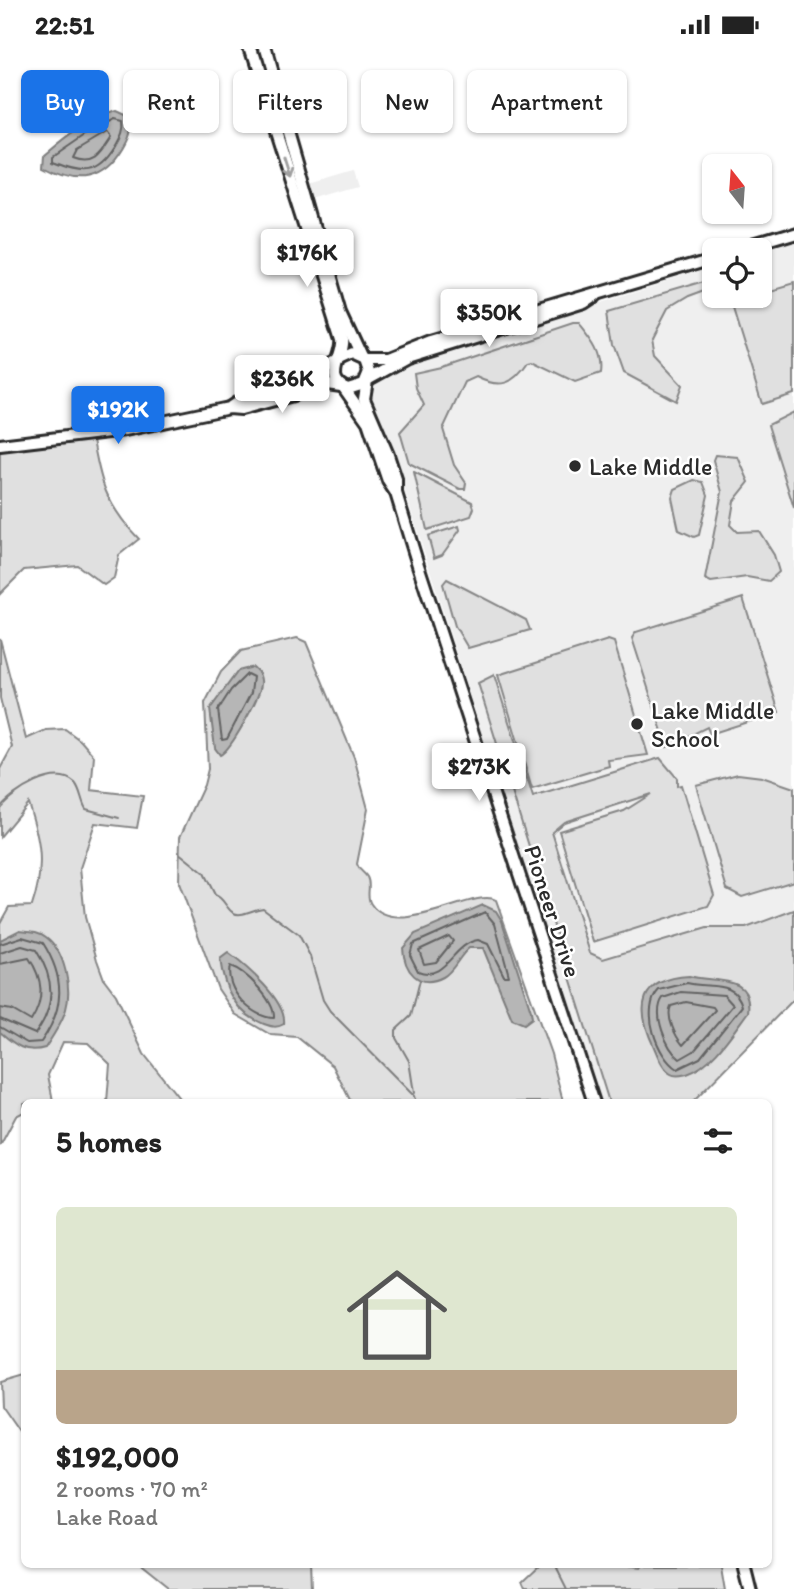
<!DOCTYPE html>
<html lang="en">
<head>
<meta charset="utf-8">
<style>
	:root { --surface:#fff; --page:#f2f2f2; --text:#222; --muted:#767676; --accent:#1a73e8 }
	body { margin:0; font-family:Itim,sans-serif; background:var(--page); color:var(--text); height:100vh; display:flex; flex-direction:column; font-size:26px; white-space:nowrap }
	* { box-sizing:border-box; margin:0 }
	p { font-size:23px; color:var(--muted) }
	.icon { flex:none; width:38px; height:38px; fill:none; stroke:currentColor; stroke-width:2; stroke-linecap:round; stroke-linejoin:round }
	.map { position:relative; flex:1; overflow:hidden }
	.drawer { position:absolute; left:21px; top:1050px; width:751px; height:469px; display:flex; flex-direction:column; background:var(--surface); border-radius:10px; box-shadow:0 2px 5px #0004 }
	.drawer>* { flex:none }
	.banner { position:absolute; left:21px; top:21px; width:752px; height:63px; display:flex; gap:14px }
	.needle { width:46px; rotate:343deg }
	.controls { position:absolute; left:702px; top:105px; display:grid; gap:14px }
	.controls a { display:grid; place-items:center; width:70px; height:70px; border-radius:10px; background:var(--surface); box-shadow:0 2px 5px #0004; font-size:35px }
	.price { position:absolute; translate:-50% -60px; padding:0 16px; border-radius:7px; background:#fff; color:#222; font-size:23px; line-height:46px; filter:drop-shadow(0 2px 4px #0008) }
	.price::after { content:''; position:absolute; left:50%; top:42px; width:21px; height:16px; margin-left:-10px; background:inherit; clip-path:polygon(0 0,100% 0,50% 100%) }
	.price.active { background:var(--accent); color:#fff }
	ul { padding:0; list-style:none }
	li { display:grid; align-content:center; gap:14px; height:371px; padding:0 35px }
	li span { display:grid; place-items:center; height:217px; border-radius:10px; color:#555 }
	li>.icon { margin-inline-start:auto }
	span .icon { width:126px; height:126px; fill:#fffc; stroke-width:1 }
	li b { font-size:30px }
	h2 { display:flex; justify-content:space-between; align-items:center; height:84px; padding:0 35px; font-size:30px }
	.pill { padding:0 24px; border-radius:10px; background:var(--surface); box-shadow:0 2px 5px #0004; font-size:24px; line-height:63px }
	.pill.active { background:var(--accent); color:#fff }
	.status { display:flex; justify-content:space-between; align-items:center; height:49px; padding:0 35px; background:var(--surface); direction:ltr }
	.status svg { height:19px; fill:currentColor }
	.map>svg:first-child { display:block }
	.built { fill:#efefef }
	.green { fill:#e0e0e0; stroke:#868686; stroke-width:2 }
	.water { fill:#b6b6b6; stroke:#7e7e7e; stroke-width:2 }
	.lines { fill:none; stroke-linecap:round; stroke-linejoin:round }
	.shore { stroke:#636363; stroke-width:2 }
	.stream { stroke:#7e7e7e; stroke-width:2 }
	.tertiary-casing { stroke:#2b2b2b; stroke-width:16 }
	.tertiary { stroke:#fff; stroke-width:10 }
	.oneway { stroke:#a0a0a0 }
	.poi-dot { fill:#2b2b2b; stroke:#fff; stroke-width:2.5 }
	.labels { text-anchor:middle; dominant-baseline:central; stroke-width:5; stroke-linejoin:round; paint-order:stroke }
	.poi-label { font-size:24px; fill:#2b2b2b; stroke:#fff; text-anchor:start }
	.street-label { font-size:24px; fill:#2b2b2b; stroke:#fff }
</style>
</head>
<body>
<div class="status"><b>22:51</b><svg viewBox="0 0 49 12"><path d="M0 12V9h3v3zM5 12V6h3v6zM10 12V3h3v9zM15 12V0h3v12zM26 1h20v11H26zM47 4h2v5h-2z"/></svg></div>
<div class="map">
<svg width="794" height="1540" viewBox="0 0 794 1540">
	<rect width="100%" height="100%" fill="#fff"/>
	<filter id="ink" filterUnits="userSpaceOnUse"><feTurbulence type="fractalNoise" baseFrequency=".0143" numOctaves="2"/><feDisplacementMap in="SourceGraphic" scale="14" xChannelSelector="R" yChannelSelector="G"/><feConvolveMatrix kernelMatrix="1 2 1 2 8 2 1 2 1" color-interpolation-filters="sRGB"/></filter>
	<g filter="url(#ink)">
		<!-- built -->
		<g class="built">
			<polygon points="353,122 358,138 314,151 309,135"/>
			<polygon points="794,193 794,950 693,1053 599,1054 394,408 381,374 368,353 371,334 408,312 714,218 714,247 760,247 760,204"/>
		</g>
		<!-- green -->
		<g class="green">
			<polygon points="714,231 714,240 687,250 667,262 652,291 655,307 682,336 676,352 624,324 614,296 609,262"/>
			<polygon points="794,232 794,345 762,355 730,251 760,247 760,242"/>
			<path d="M 573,274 L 579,274 C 591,289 604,303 601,324 L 575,333 L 532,312 L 528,313 C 513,336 500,340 476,328 L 465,333 L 443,380 L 454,416 L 466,434 L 465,440 L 460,440 L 409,414 L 400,383 L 424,356 L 416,339 L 414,324 L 441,318 Z"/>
			<polygon points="794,363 794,459 768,376"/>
			<path d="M 92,385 C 100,432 105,455 139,490 L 119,506 L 114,529 L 104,536 L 77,516 L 24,521 L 0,545 L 0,396 Z"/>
			<polygon points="715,406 738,408 749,433 734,452 730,476 737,483 759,482 774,506 779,523 769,532 747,528 711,533 705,530 722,443 713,411"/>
			<polygon points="414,423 472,453 474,459 471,467 427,481"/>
			<polygon points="694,431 703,433 708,446 699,486 694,488 679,481 672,449 675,440"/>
			<polygon points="459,477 460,481 442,506 434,509 428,487"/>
			<polygon points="447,530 526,571 530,581 468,599 455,577 443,535"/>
			<polygon points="743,549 779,663 710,685 707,678 667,698 632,589 636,583"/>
			<path d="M 297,589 L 306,593 L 354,708 L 368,760 L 357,815 C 359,822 363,822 367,828 C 372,837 365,847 371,855 C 396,893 475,838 496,851 L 551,1005 L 563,1053 L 351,1053 L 333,1017 L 297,988 L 271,986 L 235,965 L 218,940 L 179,834 L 180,788 L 204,736 L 208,720 L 205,654 L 221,623 L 241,602 Z"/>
			<path d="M 0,590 L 26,690 L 46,681 L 65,680 L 81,692 L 94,707 L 91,741 L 143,747 L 137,779 L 95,774 L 80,819 L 85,868 L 97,911 L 104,930 L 116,946 L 144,1005 L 182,1053 L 107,1053 L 110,1015 L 88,994 L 63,993 L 48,1026 L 53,1052 L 24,1054 L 24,1063 L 16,1067 L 0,1097 L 0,874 L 9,858 L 32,857 C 45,818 41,793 28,754 L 0,788 L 0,720 L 12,698 L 0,649 Z"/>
			<polygon points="608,591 614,593 648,706 608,711 609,717 532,740 498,626"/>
			<polygon points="494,626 533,748 660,709 677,729 677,737 681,736 714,846 708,857 593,893 559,782 624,762 651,745 564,773 552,783 590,904 603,910 707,879 746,879 794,861 794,950 693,1053 609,1053 478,634"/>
			<polygon points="738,725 762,728 794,739 794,832 742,848 727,840 696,736"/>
			<polygon points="24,1326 24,1390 1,1357 0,1333"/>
			<polygon points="138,1516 311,1516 312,1540 168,1540"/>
			<polygon points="540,1516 614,1516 639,1519 641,1516 721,1516 725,1540 525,1540 522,1533"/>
		</g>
		<!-- water -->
		<g class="water">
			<path d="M 117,62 L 130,68 C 133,80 129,89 123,99 C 103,132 78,136 44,117 L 45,106 C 65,89 91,68 117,62 Z"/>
			<path d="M 253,618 L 259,624 C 260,627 262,631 261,635 C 260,648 231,701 220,706 L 215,699 L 210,660 L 238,622 Z"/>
			<path d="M 483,856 L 496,862 L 502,872 L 531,962 L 532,969 L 524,975 L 512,970 L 483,899 L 469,899 C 459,907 454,922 443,928 C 418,941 404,921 403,899 L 415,885 Z"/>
			<path d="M 20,881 C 29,882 39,882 46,888 C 65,902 72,939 66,960 C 62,974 53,987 45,999 C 25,1005 15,996 0,983 L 0,891 Z"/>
			<path d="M 228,904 C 246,917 287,952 284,975 C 277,979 272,978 264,975 C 235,964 224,940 220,910 Z"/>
			<path d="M 689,927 C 713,934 753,924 748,963 C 733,983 712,1017 687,1025 C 682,1026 676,1028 671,1025 C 662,1020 658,1007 654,998 C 635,958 639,930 689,927 Z"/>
		</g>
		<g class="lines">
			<!-- shore -->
			<g class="shore">
				<path d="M 115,70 L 123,72 C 125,82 120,89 115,98 C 97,127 83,125 53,113 L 53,108 L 85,86 Z"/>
				<path d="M 107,83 L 111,88 C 100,105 94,117 73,109 L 77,101 Z"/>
				<polygon points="247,625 253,628 251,644 227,690 222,691 218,661 231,641"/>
				<path d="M 485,863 L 495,875 L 509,927 L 504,927 L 488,895 L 478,891 C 453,894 446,933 418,922 L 410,906 L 413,895 Z"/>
				<polygon points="449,887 453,892 436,913 424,915 419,901"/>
				<path d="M 0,895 L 22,888 L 43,894 C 65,929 65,959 41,993 L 27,994 L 0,978"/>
				<path d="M 0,904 L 22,897 L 36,901 C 55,930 56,957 35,985 L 0,970"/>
				<path d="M 0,915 L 29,909 C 43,930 45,950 31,972 L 12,961 L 0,959"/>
				<path d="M 230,917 C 246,922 275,952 274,969 C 252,969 224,940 230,917 Z"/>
				<path d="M 687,934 C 709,940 735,930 742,957 L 700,1009 L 677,1020 C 657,1008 640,960 659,941 Z"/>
				<path d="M 681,943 L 724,946 L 733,956 L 694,1002 L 680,1010 C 666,999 652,965 663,949 Z"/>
				<path d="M 686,953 L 713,958 L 715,961 L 683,996 C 675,987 666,968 671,957 Z"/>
			</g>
			<!-- stream -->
			<g class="stream">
				<path d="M 0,759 C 13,743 55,715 75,734 C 81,741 81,752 86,760 L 119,769"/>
				<path d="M 178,803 L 204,824 L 215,846 C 226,849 227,867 241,865 C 248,864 255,860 263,859 L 299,886 L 310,907 L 323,951 L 330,962 L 414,1047 L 416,1054"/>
				<polyline points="414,1044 409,1012 396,989 396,981 411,967 420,931"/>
				<polyline points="554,1516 566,1540"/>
			</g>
			<defs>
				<g id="tertiary">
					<path d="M 250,0 L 342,290 C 345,309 321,330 348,340 L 364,335 L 369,323 L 365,311 L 352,305 L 339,311"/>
					<polyline points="264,0 340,263 361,308"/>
					<polyline points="740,201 794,185"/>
					<polyline points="365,311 386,311 431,293 714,209"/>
					<polyline points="367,331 364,350 388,406 396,430 396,444 418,516 594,1054"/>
					<polyline points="367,331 407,309 583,254 595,246"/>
					<polyline points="344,339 368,373 388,432 396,444"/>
					<polyline points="229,359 238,353 299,335 336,314"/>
					<polyline points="0,396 125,381 229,359 241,360 293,346 320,334 341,337"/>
					<polyline points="744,1516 750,1540"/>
				</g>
			</defs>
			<!-- tertiary casing -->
			<use href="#tertiary" class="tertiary-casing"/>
			<!-- tertiary -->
			<use href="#tertiary" class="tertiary"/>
		</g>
		<!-- one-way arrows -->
		<defs><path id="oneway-shaft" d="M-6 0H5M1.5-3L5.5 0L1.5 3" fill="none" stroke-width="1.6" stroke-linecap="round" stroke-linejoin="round" transform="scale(1.75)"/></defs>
		<use class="oneway" href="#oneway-shaft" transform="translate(287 118) rotate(72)"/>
	</g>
	<!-- markers -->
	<g class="poi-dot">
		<circle cx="575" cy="417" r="7"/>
		<circle cx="637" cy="675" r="7"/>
	</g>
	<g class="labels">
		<!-- poi labels -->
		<g class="poi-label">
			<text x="589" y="417">Lake Middle</text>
			<text x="651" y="661">Lake Middle<tspan x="651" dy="28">School</tspan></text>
		</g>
		<!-- street labels -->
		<g class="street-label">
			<text transform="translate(553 862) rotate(72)">Pioneer Drive</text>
		</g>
	</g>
</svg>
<div class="controls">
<a><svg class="needle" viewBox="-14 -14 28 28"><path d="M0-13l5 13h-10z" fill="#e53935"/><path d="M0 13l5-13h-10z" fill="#767676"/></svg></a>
<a><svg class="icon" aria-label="locate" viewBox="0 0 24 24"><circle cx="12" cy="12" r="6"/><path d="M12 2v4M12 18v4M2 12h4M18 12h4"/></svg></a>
</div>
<b class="price" style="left:307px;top:240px">$176K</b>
<b class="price" style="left:489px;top:300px">$350K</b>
<b class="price" style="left:282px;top:366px">$236K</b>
<b class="price active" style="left:118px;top:397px">$192K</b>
<b class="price" style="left:479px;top:754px">$273K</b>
<div class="banner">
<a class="pill active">Buy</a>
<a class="pill">Rent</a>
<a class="pill">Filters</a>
<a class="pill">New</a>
<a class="pill">Apartment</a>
</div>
<section class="drawer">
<h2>5 homes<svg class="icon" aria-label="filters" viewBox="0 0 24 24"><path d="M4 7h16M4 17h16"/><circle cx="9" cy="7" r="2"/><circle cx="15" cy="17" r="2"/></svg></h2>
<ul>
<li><span style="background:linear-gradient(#dfe7d0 75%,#b9a48a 0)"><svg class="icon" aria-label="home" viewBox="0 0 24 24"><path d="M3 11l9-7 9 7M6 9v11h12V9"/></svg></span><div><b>$192,000</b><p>2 rooms · 70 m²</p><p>Lake Road</p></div></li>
</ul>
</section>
</div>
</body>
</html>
